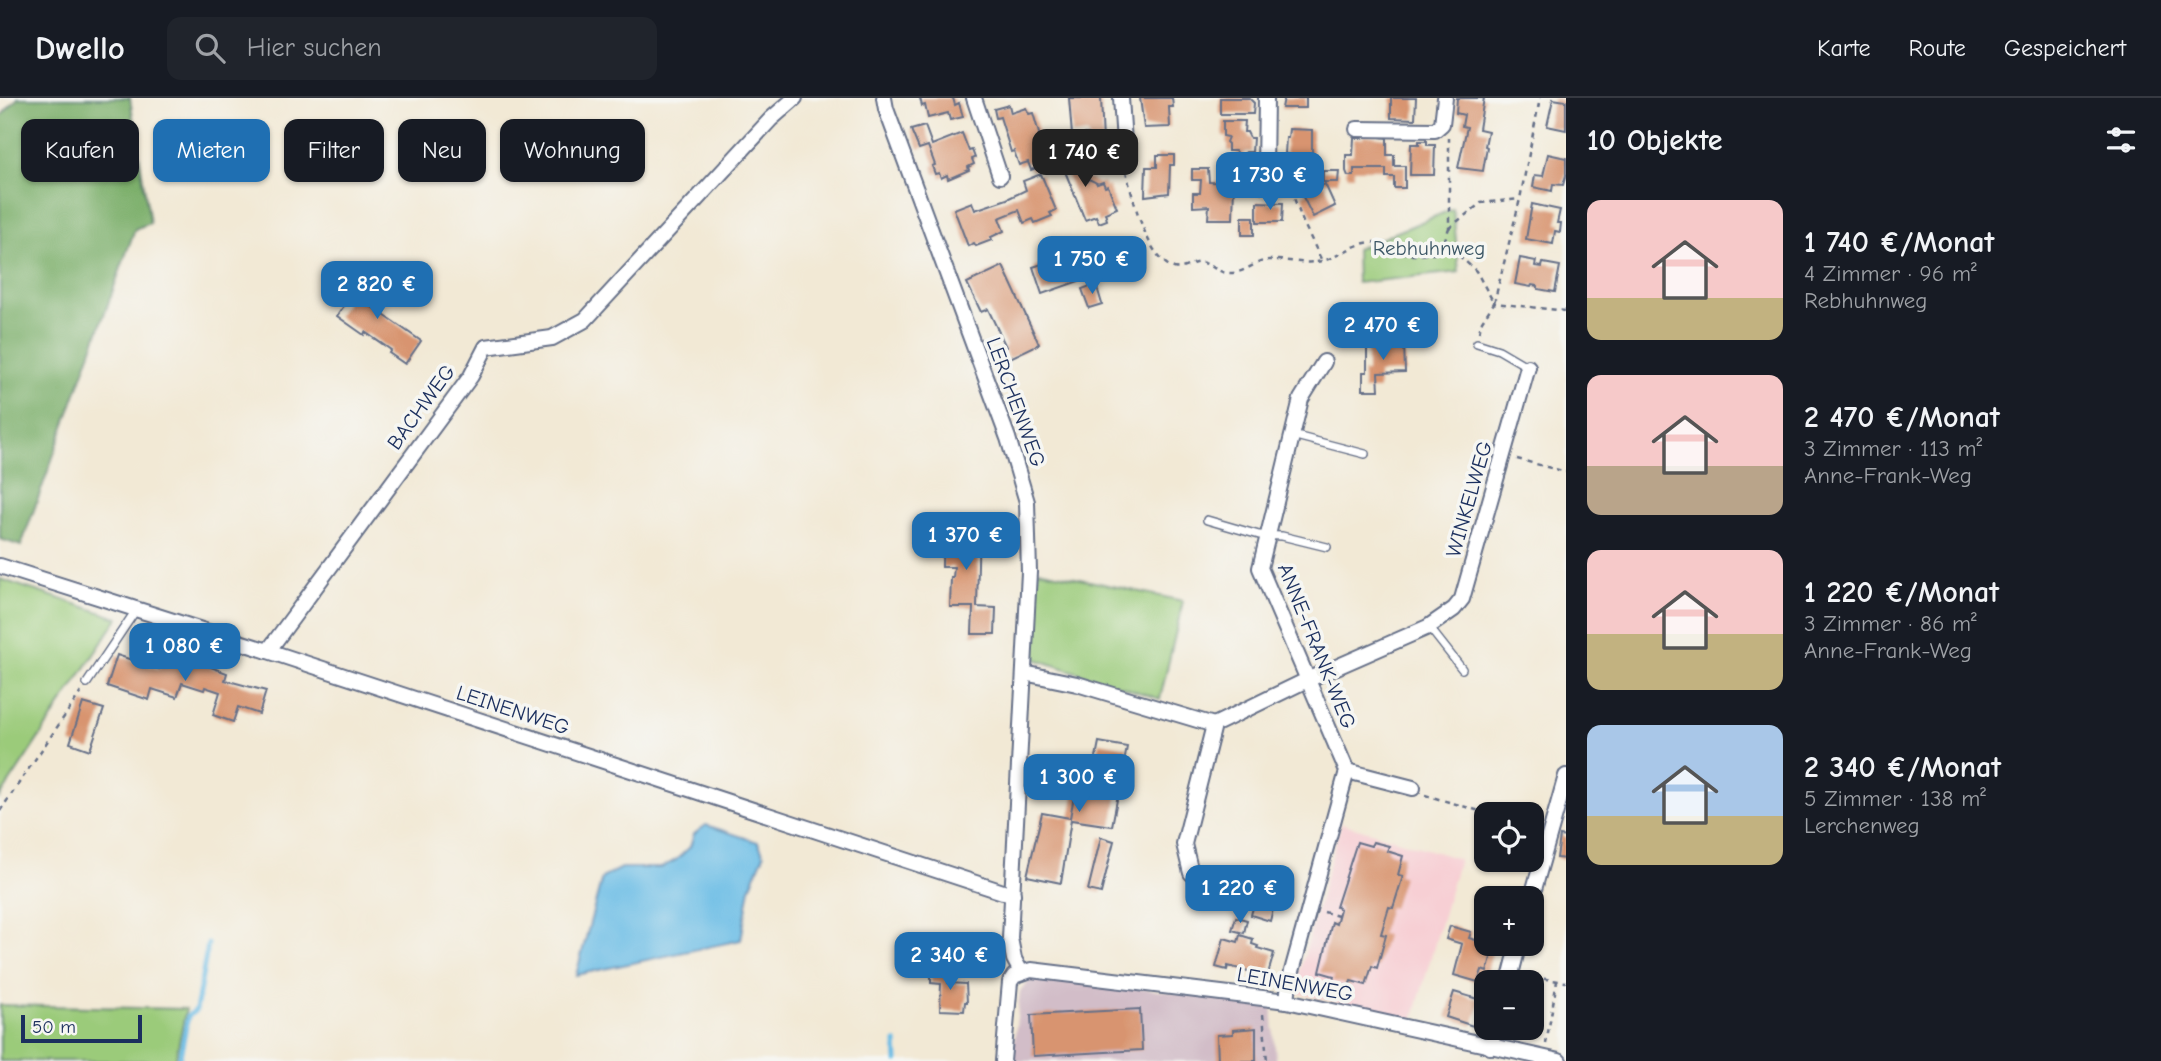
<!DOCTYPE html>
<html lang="de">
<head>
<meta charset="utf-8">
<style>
	:root { --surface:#171b24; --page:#20242c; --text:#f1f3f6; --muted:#9ea1a6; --line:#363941; --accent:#1f6fb2 }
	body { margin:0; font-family:"Comic Neue",sans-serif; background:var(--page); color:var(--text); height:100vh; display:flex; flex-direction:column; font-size:26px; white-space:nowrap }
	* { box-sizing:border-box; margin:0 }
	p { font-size:23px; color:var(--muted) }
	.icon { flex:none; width:38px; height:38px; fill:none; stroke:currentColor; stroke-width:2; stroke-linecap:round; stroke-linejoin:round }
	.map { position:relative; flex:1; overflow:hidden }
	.details { display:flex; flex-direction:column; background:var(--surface); width:595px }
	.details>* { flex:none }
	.top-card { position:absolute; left:21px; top:21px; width:665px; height:63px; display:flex; gap:14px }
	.buttons { position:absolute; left:1474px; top:704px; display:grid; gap:14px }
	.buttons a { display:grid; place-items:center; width:70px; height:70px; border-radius:14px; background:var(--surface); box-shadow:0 2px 5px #0004; font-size:35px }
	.scale { position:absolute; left:21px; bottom:18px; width:121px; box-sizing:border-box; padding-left:7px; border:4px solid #1b2f5e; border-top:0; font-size:19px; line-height:24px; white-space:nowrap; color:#1b2f5e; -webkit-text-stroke:5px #f6f6f2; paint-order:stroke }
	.price { position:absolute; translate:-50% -60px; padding:0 16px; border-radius:14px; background:var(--accent); color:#fff; font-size:23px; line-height:46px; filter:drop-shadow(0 2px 4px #0008) }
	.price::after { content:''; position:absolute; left:50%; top:42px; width:21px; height:16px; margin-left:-10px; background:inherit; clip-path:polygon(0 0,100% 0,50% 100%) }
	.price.active { background:#222; color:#fff }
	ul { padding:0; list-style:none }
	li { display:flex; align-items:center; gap:21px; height:175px; padding:0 21px }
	li span { display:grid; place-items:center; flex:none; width:196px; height:140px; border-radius:14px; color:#555 }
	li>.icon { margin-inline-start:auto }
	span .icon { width:84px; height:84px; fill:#fffc; stroke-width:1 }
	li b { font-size:30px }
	h2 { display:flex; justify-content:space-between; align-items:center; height:84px; padding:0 21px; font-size:30px }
	.chip { padding:0 24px; border-radius:14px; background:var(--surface); box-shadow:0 2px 5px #0004; font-size:24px; line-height:63px }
	.chip.active { background:var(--accent); color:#fff }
	header { display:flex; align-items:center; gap:42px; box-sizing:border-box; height:98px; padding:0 35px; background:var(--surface); border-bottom:2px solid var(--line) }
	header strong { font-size:33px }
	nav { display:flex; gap:38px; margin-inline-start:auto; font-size:24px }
	.search { width:490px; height:63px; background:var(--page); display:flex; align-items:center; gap:18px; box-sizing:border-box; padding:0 24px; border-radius:14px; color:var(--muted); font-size:26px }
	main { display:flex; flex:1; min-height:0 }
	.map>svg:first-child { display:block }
	.built { fill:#f7cfd4 }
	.industrial { fill:#d2bdc8 }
	.green { fill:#9bcb7a; stroke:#5b7d6c; stroke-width:2 }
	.forest { fill:#7caf6a; stroke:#4c6f64; stroke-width:2 }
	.water { fill:#69bce5; stroke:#4276a2; stroke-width:2 }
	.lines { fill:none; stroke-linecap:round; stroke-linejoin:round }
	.stream { stroke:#69bce5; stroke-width:5 }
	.building { fill:#d8946f }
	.lane-casing { stroke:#667088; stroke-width:10 }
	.street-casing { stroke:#667088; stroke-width:18 }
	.path { stroke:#667088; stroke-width:2.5; stroke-dasharray:5 5; stroke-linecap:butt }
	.lane { stroke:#fff; stroke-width:7 }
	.street { stroke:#fff; stroke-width:14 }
	.labels { text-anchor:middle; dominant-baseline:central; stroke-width:7; stroke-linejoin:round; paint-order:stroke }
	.park-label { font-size:21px; fill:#3b5665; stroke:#f6f6f2 }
	.street-label { font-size:21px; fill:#1b2f5e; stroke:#f6f6f2 }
</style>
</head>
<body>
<header>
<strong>Dwello</strong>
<div class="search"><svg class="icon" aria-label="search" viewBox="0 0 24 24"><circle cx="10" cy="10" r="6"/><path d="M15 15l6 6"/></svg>Hier suchen</div>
<nav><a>Karte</a><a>Route</a><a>Gespeichert</a></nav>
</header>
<main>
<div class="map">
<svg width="1566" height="963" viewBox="0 0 1566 963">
	<rect width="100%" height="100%" fill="#f6f6f2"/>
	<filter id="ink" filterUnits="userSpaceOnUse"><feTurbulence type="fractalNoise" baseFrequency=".0143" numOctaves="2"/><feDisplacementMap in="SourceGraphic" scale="14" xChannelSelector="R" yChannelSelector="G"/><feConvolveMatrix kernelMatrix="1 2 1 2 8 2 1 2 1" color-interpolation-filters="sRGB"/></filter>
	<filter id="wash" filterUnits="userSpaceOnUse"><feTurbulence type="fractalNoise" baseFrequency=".00686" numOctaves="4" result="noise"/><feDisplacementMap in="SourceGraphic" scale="28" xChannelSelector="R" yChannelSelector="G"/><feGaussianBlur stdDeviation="1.57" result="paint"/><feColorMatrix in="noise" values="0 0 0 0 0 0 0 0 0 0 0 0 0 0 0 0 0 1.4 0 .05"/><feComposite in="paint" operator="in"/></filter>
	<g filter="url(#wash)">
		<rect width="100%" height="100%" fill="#f2e9d5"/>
		<!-- built -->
		<polygon class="built" points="1341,725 1459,761 1413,922 1294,894"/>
		<!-- industrial -->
		<polygon class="industrial" points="1047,879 1272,907 1276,963 1012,963 1020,894 1031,881"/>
		<!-- green -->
		<g class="green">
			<polygon points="1453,111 1459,174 1357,185 1356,151"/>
			<polygon points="1038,472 1183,503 1160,601 1032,560"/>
			<polygon points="0,481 118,520 0,699"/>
			<polygon points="0,907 186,911 175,963 0,963"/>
		</g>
		<!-- forest -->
		<polygon class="forest" points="18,0 130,0 150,125 135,131 21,448 0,441 0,19"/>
		<!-- water -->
		<polygon class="water" points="706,727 758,744 764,757 750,790 741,842 576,877 602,780 622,770 661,770 676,762 690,749 694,736"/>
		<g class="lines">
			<!-- stream -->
			<g class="stream">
				<polyline points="896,944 897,963"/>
				<polyline points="179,963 188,918 196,912 208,846"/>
			</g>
		</g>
		<g id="blocks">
			<!-- building -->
			<g class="building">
				<polygon points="920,0 953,0 955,7 959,5 963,19 950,22 948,15 928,20 925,7 922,8"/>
				<polygon points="1069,0 1101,0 1103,43 1089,44 1088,36 1072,37"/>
				<polygon points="1140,0 1172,0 1173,9 1169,9 1170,29 1144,30"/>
				<polygon points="1220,0 1249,0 1254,5 1253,16 1220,16"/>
				<polygon points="1284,0 1306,0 1306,10 1282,10"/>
				<polygon points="1391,0 1416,0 1415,21 1391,20"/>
				<polygon points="1457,0 1484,0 1479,31 1488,33 1485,48 1487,49 1483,73 1458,70 1467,29 1462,28 1464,17 1456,15"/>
				<polygon points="1553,1 1566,3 1566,32 1547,28"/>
				<polygon points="1009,7 1011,15 1026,10 1029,16 1033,15 1040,39 1036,41 1045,67 1031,72 1028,64 1019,67 1014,53 1011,54 1000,19 996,20 994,11"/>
				<polygon points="1223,23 1245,23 1244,34 1247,34 1250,40 1253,40 1252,54 1246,54 1240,59 1235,53 1228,53 1228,46 1226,44 1228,39 1223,38"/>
				<polygon points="925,28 932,47 962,35 969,53 972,52 975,60 972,61 974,66 968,69 969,72 948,81 947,77 941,80 939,75 935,76 932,68 935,67 928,48 919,51 911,32"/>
				<polygon points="1289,31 1312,32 1312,65 1306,65 1304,70 1300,70 1298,65 1288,65 1288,56 1285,56 1286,40 1288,40"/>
				<polygon points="1365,37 1387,40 1387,57 1394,57 1394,68 1405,68 1405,90 1394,90 1394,79 1386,79 1386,71 1354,71 1354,78 1348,78 1346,73 1346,57 1353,57 1354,40 1362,40"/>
				<polygon points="1419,43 1427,43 1427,47 1435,47 1434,77 1410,77 1411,46 1419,46"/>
				<polygon points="1064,53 1070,68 1081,64 1088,83 1089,81 1097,85 1097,86 1103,84 1105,89 1108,88 1117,110 1105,115 1107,122 1099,125 1096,118 1085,122 1064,71 1062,72 1061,70 1055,72 1048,54"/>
				<polygon points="1548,56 1566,60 1566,77 1563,87 1553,86 1552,93 1533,89 1535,77 1543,78"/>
				<polygon points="1157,57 1174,57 1174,67 1170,67 1169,95 1145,98 1146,69 1157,69"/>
				<polygon points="1192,71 1208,71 1209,84 1234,85 1233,121 1208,121 1209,108 1193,109 1193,95 1200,95 1201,82 1192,82"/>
				<polygon points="1323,73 1339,73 1338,84 1323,84"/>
				<polygon points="1041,76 1056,112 1050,115 1052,118 1035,125 1033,121 1024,125 1019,112 999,120 1004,133 991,139 992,142 976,148 974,145 968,148 954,111 972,104 975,112 1007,101 1026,92 1023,83"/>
				<polygon points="1325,86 1335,108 1313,119 1302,97"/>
				<polygon points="1257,104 1283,105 1282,124 1257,124"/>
				<polygon points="1532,106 1560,112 1557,125 1561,125 1560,134 1555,133 1553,146 1526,141"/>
				<rect x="1242" y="119" width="12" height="18"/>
				<polygon points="1085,152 1090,169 1079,173 1082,182 1042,196 1033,169"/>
				<polygon points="1520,160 1536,163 1535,168 1542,169 1543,165 1560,168 1555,194 1538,191 1538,188 1532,187 1531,189 1515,186"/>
				<polygon points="405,167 424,180 415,194 396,181"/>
				<polygon points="1003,168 1039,246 1008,261 1003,250 1006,249 988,211 981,214 967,185"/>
				<polygon points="368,173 383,184 368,206 421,243 405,266 389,255 391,252 365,234 364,237 337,218"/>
				<polygon points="1096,186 1102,206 1089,210 1082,191"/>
				<polygon points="1367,245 1404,245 1405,274 1378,275 1379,292 1363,292 1363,274 1367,274"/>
				<polygon points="943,423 979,424 977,509 996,510 995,536 972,536 973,509 950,509 951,480 953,480 954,469 942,469"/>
				<polygon points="164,554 198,565 199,561 206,563 205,567 227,575 225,582 266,593 259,616 238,609 233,624 213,617 220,594 205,589 204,592 182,585 177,599 152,591 149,602 107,588 117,557 159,571"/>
				<polygon points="83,605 104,611 90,652 70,645"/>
				<polygon points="1099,644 1127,649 1112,728 1071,722 1061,785 1027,778 1042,715 1070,720 1076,687 1090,689"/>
				<polygon points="1560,738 1566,739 1566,761 1557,760"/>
				<polygon points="1101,739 1114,743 1101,795 1088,792"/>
				<polygon points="1357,744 1371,748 1373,744 1389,748 1387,753 1403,758 1398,777 1403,778 1393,810 1389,809 1381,836 1386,837 1377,870 1372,868 1366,887 1351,883 1349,888 1333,883 1334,878 1320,874 1332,824 1336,826 1340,811 1336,809"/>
				<polygon points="1254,806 1273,811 1270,823 1251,817"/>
				<polygon points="1236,819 1247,822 1244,835 1232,832"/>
				<polygon points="1450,828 1471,834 1469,840 1489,846 1487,854 1492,856 1487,874 1482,872 1478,884 1454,877 1462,846 1446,841"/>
				<polygon points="1240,837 1253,841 1252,846 1258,848 1257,850 1274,855 1266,883 1255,879 1256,875 1228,868 1227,872 1216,869 1224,840 1238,844"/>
				<polygon points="931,872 948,873 948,885 966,886 967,904 965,904 964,913 940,912 941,886 931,885"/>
				<polygon points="1454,894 1481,902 1473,928 1446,919"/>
				<polygon points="1140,911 1142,952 1033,958 1031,917"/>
				<polygon points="1256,930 1256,963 1218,963 1217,937 1233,936 1233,932"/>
			</g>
		</g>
	</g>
	<g filter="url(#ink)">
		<use href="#blocks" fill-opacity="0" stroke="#667088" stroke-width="2"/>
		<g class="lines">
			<defs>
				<g id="lane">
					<circle cx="1265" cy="82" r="9"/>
					<polyline points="1275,82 1287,82"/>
					<polyline points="1477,245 1499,252 1528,269"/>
					<polyline points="1292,337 1365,356"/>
					<polyline points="1207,422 1259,437 1282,438 1327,449"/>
					<polyline points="1429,529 1462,571"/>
					<polyline points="87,585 136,512"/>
				</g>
				<g id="street">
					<polyline points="884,0 886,11 1008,340 1027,404 1029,474 1010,840 1014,861 1021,874"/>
					<polyline points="974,0 1000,78"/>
					<polyline points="1121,0 1125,59"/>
					<polyline points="1357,31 1435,32 1442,26 1445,0"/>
					<polyline points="1265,72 1266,0"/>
					<polyline points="0,468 268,553 1003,794 1013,796"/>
					<polyline points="268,553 471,278 486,249 552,240 585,222 771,21 795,0"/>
					<polyline points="1024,575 1077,586 1214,627"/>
					<polyline points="1347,673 1413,690"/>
					<polyline points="1191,775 1184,746 1214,627 1307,582 1428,529 1454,511 1462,501 1528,269"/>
					<polyline points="1531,802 1566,678"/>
					<polyline points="1509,884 1519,845"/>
					<polyline points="1287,903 1289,884 1347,673 1260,470 1301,301 1324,264"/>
					<polyline points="1490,949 1496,929"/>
					<polyline points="1003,963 1010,884 1014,878 1031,872 1287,903 1559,963"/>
				</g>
			</defs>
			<!-- lane casing -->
			<use href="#lane" class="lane-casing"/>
			<!-- street casing -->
			<use href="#street" class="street-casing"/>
			<!-- path -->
			<g class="path">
				<path d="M 1126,73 C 1132,98 1147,161 1174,170 C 1184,173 1193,162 1204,165 C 1213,168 1219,175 1229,175 C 1244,176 1255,163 1269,162 C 1287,161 1304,167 1322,163 C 1339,159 1354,145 1372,144 C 1385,144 1395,152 1407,156 C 1415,158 1425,156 1434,156 L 1444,144 L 1449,130 L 1449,40"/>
				<polyline points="1291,92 1303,124 1322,163"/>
				<polyline points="1449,130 1481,105 1520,101"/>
				<polyline points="1444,144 1476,173 1494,205"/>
				<polyline points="1494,205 1520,101 1540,0"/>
				<polyline points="1479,234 1482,223 1494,205 1566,213"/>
				<polyline points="1517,361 1566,374"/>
				<polyline points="1425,697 1490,716"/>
				<polyline points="0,713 81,594"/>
				<polyline points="1324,814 1338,818"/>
				<polyline points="1524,878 1566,884"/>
				<polyline points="1263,916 1267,963"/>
				<polyline points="1546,946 1557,883"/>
			</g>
			<!-- lane -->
			<use href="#lane" class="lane"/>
			<!-- street -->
			<use href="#street" class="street"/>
		</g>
	</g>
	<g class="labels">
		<!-- park labels -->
		<g class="park-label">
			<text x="1429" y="150">Rebhuhnweg</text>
		</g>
		<!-- street labels -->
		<g class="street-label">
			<text transform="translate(1016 304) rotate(70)">LERCHENWEG</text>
			<text transform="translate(421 309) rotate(-54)">BACHWEG</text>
			<text transform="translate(1469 401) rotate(-74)">WINKELWEG</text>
			<text transform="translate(1317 548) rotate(68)">ANNE-FRANK-WEG</text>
			<text transform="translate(513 612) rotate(18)">LEINENWEG</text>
			<text transform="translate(1295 886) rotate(10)">LEINENWEG</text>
		</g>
	</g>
</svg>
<div class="buttons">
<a><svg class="icon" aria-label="locate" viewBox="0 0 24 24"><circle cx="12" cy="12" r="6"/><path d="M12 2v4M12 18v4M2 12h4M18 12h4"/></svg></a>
<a>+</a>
<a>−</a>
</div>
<div class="scale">50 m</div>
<b class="price active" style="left:1085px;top:91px">1 740 €</b>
<b class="price" style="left:1270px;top:114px">1 730 €</b>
<b class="price" style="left:1092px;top:198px">1 750 €</b>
<b class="price" style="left:377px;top:223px">2 820 €</b>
<b class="price" style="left:1383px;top:264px">2 470 €</b>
<b class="price" style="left:966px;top:474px">1 370 €</b>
<b class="price" style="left:185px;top:585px">1 080 €</b>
<b class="price" style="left:1079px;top:716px">1 300 €</b>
<b class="price" style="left:1240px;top:827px">1 220 €</b>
<b class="price" style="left:950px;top:894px">2 340 €</b>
<div class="top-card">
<a class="chip">Kaufen</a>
<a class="chip active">Mieten</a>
<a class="chip">Filter</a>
<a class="chip">Neu</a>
<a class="chip">Wohnung</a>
</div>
</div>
<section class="details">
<h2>10 Objekte<svg class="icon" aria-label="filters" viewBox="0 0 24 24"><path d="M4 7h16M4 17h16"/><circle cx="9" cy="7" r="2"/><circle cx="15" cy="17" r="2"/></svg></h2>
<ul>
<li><span style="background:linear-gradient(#f6c9c9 70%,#c2b280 0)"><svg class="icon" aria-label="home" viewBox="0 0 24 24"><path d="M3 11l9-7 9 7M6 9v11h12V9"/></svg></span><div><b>1 740 €/Monat</b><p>4 Zimmer · 96 m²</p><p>Rebhuhnweg</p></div></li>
<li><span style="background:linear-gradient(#f6c9c9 65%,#b9a48a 0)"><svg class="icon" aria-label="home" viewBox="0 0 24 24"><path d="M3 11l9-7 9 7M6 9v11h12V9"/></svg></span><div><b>2 470 €/Monat</b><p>3 Zimmer · 113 m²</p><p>Anne-Frank-Weg</p></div></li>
<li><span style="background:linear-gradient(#f6c9c9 60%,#c2b280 0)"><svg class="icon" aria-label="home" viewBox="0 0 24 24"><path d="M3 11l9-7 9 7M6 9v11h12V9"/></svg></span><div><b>1 220 €/Monat</b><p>3 Zimmer · 86 m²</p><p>Anne-Frank-Weg</p></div></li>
<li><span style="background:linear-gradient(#a9c7e8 65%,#c2b280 0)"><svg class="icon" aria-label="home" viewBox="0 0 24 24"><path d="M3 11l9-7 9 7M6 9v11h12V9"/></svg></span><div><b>2 340 €/Monat</b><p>5 Zimmer · 138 m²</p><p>Lerchenweg</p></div></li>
</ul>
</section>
</main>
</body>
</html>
